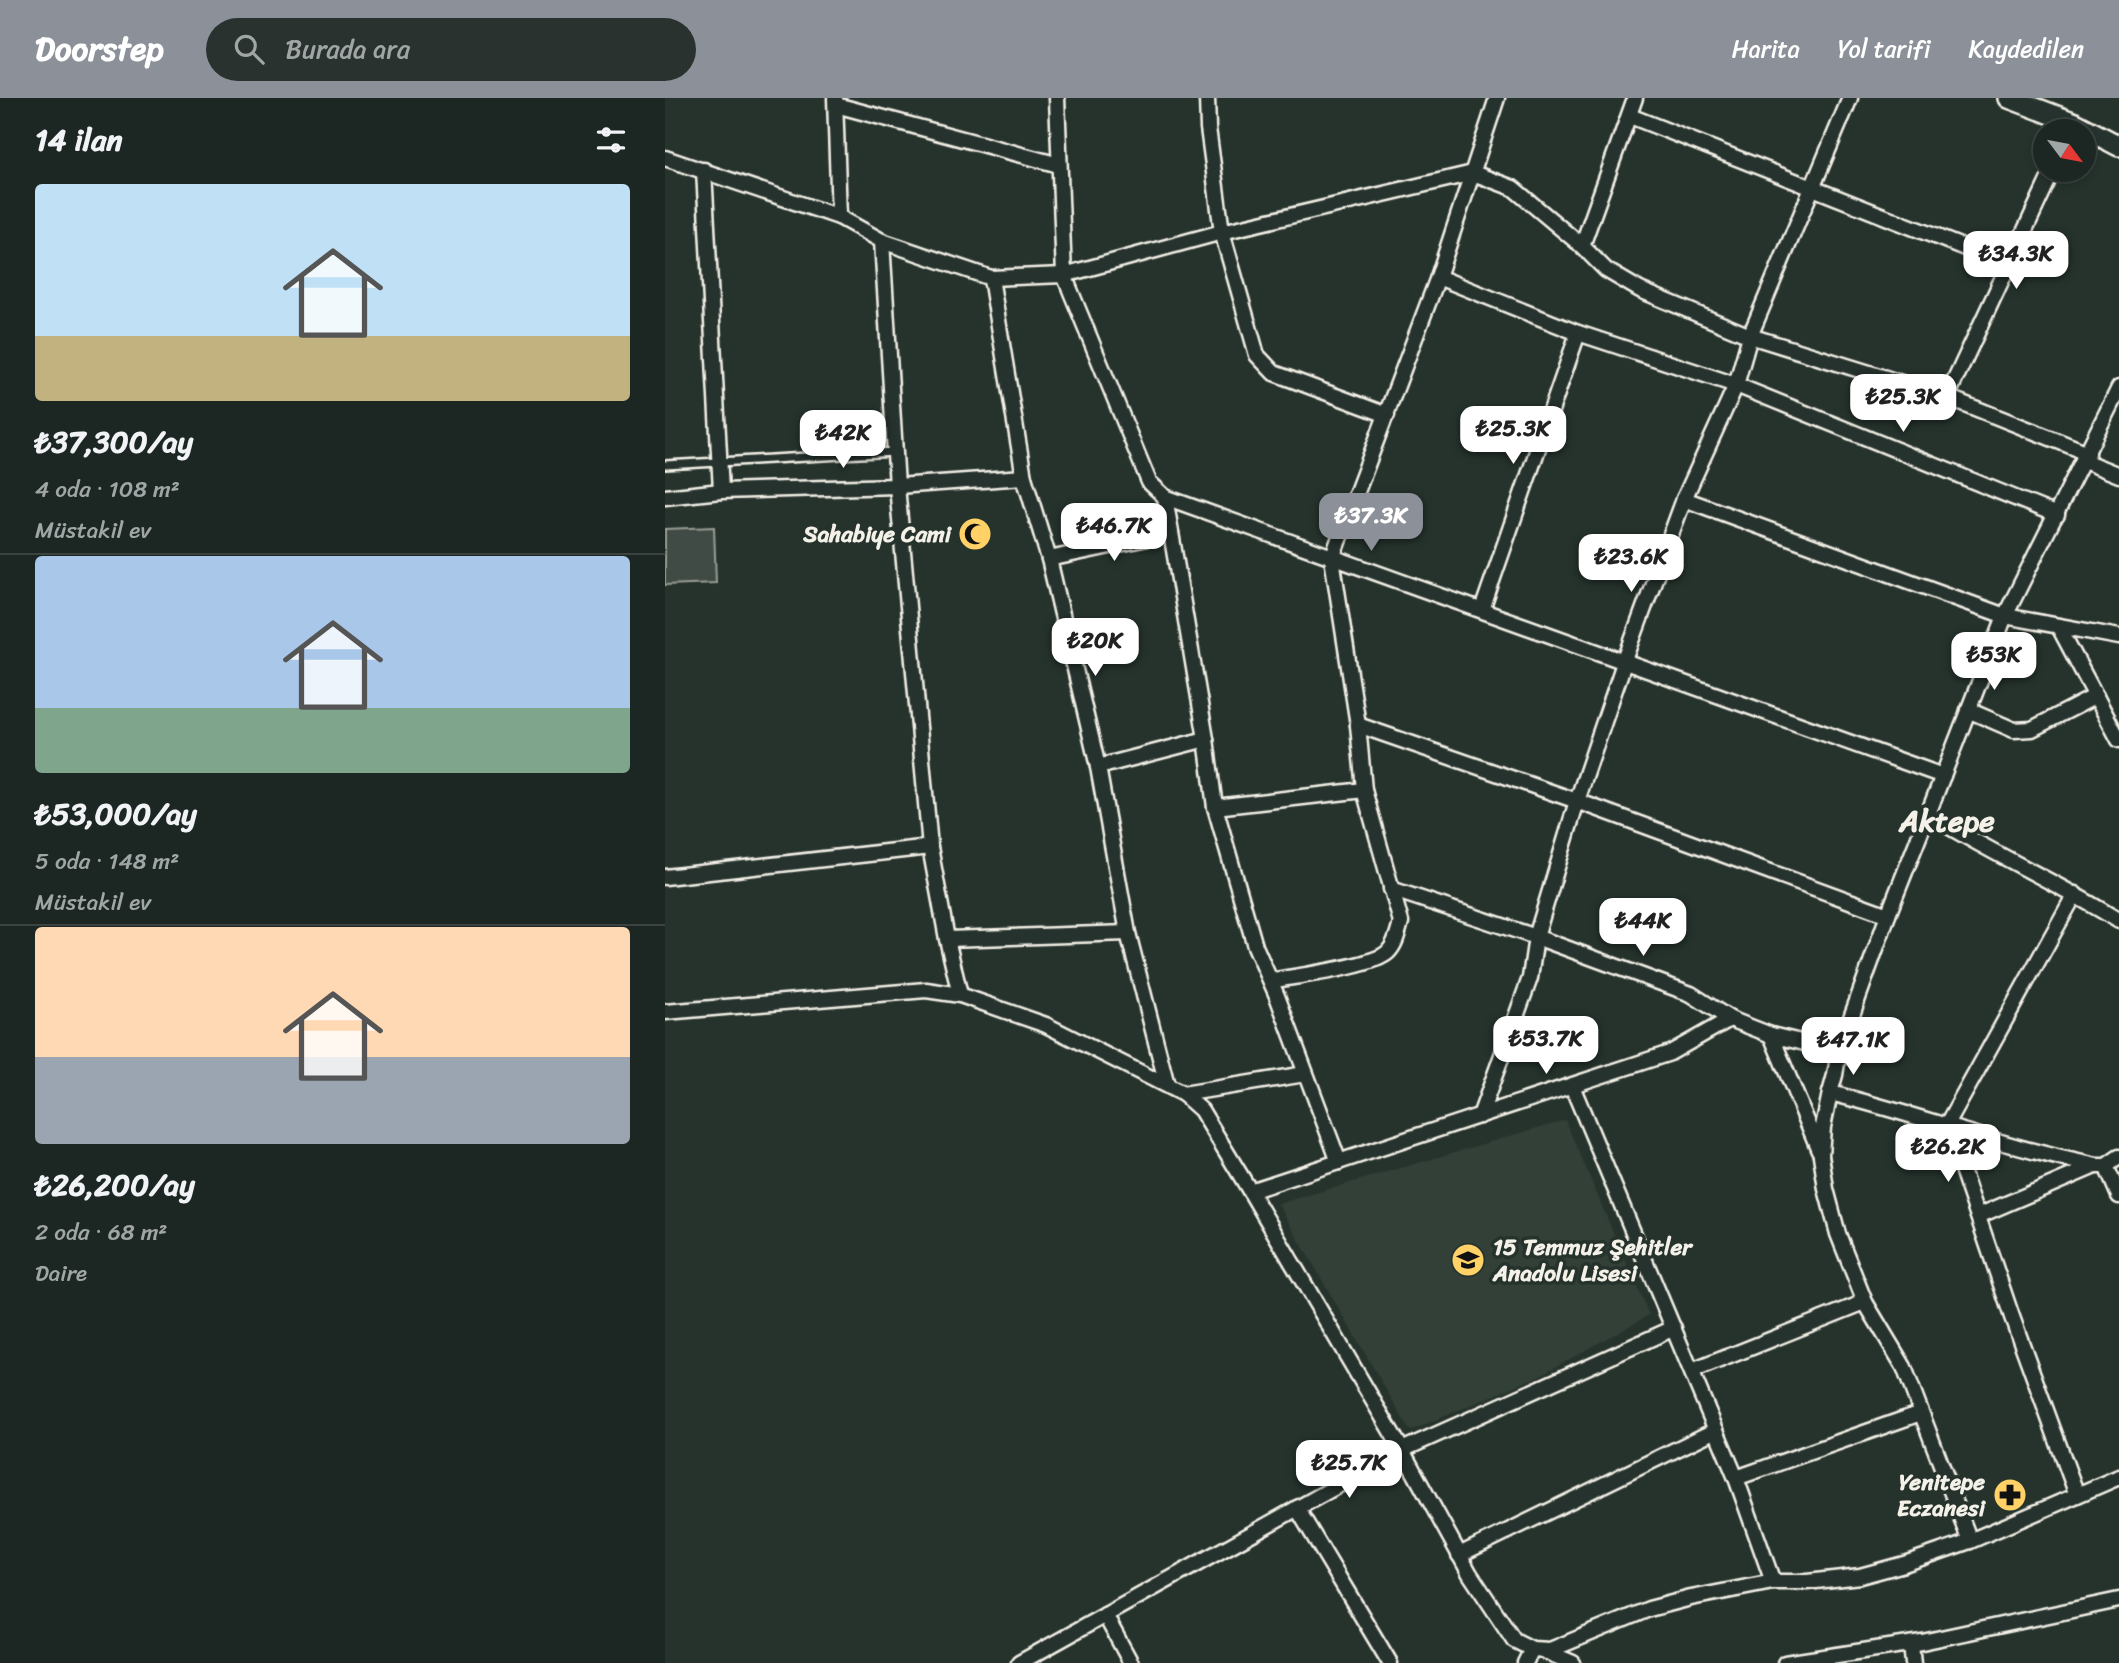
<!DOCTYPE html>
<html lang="tr">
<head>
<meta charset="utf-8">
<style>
	:root { --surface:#1c2622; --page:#29322f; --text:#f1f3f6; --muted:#a0a5a5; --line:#3a4340; --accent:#8c9099 }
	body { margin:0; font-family:Sriracha,sans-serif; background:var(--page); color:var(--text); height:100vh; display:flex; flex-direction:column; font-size:26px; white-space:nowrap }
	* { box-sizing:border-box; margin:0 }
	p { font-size:23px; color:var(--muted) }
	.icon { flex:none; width:38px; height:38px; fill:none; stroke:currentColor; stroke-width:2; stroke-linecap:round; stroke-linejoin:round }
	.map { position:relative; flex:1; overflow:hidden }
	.side { display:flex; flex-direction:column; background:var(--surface); width:665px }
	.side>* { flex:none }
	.needle { width:46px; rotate:122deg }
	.tools { position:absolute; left:1368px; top:21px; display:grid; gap:14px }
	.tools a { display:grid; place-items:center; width:63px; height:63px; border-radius:50%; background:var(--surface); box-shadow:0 4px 10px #0003,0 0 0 2px var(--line); font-size:35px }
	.price { position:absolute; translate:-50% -60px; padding:0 16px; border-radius:14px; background:#fff; color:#222; font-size:23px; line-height:46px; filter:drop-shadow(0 2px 4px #0008) }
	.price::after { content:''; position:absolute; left:50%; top:42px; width:21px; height:16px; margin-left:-10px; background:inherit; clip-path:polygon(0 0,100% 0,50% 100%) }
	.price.selected { background:var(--accent); color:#fff }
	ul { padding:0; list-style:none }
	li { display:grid; align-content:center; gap:14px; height:371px; padding:0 35px }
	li+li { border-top:2px solid var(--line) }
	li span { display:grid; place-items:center; height:217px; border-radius:7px; color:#555 }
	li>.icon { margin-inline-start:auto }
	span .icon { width:126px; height:126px; fill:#fffc; stroke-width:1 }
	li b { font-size:30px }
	h2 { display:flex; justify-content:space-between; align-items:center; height:84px; padding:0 35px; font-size:30px }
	header { display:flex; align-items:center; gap:42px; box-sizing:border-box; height:98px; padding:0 35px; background:var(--accent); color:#fff }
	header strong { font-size:33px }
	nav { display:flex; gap:38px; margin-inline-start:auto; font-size:24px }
	.search { width:490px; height:63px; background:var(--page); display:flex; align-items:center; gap:18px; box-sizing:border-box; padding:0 24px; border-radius:38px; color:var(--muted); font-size:26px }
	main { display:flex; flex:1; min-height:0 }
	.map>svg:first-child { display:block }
	.built { fill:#333f39 }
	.green { fill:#414b45; stroke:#9a9e96; stroke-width:2 }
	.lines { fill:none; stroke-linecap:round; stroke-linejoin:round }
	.lane-casing { stroke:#f4f1e8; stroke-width:12 }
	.street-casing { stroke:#f4f1e8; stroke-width:19 }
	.secondary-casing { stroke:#f4f1e8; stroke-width:24 }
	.lane { stroke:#26332d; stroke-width:7 }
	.street { stroke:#26332d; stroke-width:14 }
	.secondary { stroke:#26332d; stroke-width:19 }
	.labels { text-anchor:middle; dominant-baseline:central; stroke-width:7; stroke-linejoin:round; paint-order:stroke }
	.poi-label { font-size:23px; font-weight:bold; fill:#f4f1e8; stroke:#26332d; text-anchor:end }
	.district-label { font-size:30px; font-weight:bold; fill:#f4f1e8; stroke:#26332d }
</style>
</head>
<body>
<header>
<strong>Doorstep</strong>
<div class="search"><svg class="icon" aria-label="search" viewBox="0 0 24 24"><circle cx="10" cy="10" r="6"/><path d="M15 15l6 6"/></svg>Burada ara</div>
<nav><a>Harita</a><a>Yol tarifi</a><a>Kaydedilen</a></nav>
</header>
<main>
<section class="side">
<h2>14 ilan<svg class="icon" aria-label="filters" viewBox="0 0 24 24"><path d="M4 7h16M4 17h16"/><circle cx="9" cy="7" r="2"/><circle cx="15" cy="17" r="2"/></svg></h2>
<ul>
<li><span style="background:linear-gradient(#bfe0f5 70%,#c2b280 0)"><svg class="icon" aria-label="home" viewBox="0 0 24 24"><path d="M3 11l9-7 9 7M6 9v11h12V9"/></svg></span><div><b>₺37,300/ay</b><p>4 oda · 108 m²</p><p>Müstakil ev</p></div></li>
<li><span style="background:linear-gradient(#a9c7e8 70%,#7fa58c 0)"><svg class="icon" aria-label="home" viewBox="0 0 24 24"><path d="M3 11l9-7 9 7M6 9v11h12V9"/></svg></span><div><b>₺53,000/ay</b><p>5 oda · 148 m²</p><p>Müstakil ev</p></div></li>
<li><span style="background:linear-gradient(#ffd9b3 60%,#9aa5b1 0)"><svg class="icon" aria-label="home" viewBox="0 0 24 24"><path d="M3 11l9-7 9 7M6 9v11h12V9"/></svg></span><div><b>₺26,200/ay</b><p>2 oda · 68 m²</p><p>Daire</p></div></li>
</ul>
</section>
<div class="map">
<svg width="1454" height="1565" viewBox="0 0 1454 1565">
	<rect width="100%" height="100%" fill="#26332d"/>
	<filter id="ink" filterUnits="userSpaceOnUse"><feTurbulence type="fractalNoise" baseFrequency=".0143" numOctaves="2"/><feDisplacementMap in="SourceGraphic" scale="14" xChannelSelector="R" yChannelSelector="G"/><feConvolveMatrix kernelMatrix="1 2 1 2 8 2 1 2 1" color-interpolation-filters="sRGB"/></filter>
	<g filter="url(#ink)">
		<!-- built -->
		<polygon class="built" points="900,1022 984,1217 872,1279 745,1333 613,1106"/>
		<!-- green -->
		<polygon class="green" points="49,429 51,485 0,487 0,431"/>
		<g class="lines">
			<defs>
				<polyline id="lane" points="0,367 230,354"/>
				<g id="street">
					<polyline points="170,0 174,119"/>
					<polyline points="392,0 399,177 484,384 500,399 1278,678"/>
					<polyline points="542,0 543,30 557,134 592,257 609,275 722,317"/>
					<polyline points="171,7 394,67"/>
					<polyline points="965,18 1343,167"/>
					<polyline points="0,60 174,119 217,143 326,180 399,177 557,134 808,75 848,90 917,148 941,172 975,192 1085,238 1282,299 1423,355"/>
					<polyline points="39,72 56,393"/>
					<polyline points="217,143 232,388 265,749 282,841 295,897"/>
					<polyline points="917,148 970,0"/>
					<polyline points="773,179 913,235 1071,287 1392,417"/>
					<polyline points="326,180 359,379 384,461 433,669 463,835 502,987"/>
					<path d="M 1454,290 L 1340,518 L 1263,716 C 1325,755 1392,784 1454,823"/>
					<polyline points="1282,299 1388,72"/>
					<polyline points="1419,363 1454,377"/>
					<polyline points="0,399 56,393 232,388 359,379"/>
					<polyline points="500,399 541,641 550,709 590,848 612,898 674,1064"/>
					<polyline points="1019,401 1340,518 1454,539"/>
					<polyline points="384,461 506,435"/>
					<polyline points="817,512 913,235"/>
					<polyline points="1394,529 1454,642"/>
					<polyline points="1303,612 1349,632 1367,631 1431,598"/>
					<polyline points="693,627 912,703 1223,817"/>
					<polyline points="433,669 541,641"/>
					<polyline points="550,709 699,692"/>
					<path d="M 1263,716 L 1223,817 L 1174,953 L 1170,977 L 1165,995 C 1255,1017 1341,1050 1432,1068 L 1441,1068 L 1454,1059"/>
					<polyline points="0,779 265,749"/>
					<polyline points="726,791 871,839 1026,896 1065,921"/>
					<polyline points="1410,796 1282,1027 1347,1219 1412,1397"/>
					<polyline points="282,841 463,835"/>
					<path d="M 606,883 C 630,878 708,869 723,854 C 731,846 733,834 736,824 L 699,692 L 693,627 L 667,460 L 773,179 L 832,0"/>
					<polyline points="0,914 261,892 295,897 381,927 518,996 536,1012 585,1093 737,1352 805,1476 849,1542 867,1551 885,1552 984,1511 1026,1500 1108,1484 1142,1484 1195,1478 1239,1466 1305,1443 1454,1379"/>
					<polyline points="1106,937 1154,1052"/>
					<polyline points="907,988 1071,1380 1108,1484"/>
					<polyline points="1165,995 1158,1029 1156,1057 1161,1091 1173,1136 1200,1204 1239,1269 1305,1443"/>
					<polyline points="518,996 640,976"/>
					<polyline points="815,1018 865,880 871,839 912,703 960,562 1019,401 1071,287 1085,238 1185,0"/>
					<polyline points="1441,1068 1454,1098"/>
					<polyline points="585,1093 1005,955 1065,921 1106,937 1174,953"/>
					<polyline points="1313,1118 1430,1068"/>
					<polyline points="1027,1273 1200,1204"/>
					<polyline points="1071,1380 1256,1315"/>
					<polyline points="632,1410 725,1565"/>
					<polyline points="794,1457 1051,1332"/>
					<polyline points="440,1517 466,1565"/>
					<polyline points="1246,1546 1248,1565"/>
					<polyline points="877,1552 908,1565"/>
					<polyline points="354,1565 737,1352 1009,1230"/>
					<polyline points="860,1565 867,1551"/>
					<polyline points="1120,1565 1257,1544 1454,1502"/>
				</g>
				<polyline id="secondary" points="1344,0 1410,25 1454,48"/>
			</defs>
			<!-- lane casing -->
			<use href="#lane" class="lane-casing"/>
			<!-- street casing -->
			<use href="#street" class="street-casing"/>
			<!-- secondary casing -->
			<use href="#secondary" class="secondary-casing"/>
			<!-- lane -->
			<use href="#lane" class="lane"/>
			<!-- street -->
			<use href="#street" class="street"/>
			<!-- secondary -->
			<use href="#secondary" class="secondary"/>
		</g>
	</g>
	<!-- icons -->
	<defs>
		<symbol id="mosque-disc" viewBox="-11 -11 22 22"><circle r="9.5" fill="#ffd166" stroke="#26332d"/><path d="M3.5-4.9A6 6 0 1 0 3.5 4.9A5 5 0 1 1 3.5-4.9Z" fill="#111"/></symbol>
		<symbol id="school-disc" viewBox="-11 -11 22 22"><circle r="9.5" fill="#ffd166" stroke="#26332d"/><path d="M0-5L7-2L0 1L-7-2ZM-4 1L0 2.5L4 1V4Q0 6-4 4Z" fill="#111"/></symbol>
		<symbol id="pharmacy-disc" viewBox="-11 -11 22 22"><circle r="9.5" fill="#ffd166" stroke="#26332d"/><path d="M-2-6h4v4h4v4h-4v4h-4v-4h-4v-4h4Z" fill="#111"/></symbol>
	</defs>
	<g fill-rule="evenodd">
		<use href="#mosque-disc" x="291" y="417" width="38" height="38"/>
		<use href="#school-disc" x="784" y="1143" width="38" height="38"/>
		<use href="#pharmacy-disc" x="1326" y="1378" width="38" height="38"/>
	</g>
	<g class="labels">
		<!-- poi labels -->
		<g class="poi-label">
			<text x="286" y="436">Sahabiye Cami</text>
			<text x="828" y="1149" text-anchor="start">15 Temmuz Şehitler<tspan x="828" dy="26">Anadolu Lisesi</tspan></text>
			<text x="1320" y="1384">Yenitepe<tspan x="1320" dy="26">Eczanesi</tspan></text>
		</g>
		<!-- district labels -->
		<g class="district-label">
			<text x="1282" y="723">Aktepe</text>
		</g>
	</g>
</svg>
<div class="tools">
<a><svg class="needle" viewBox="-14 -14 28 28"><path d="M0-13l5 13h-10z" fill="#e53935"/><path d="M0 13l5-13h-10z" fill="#a0a5a5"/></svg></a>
</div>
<b class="price" style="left:1351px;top:193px">₺34.3K</b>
<b class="price" style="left:1238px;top:336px">₺25.3K</b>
<b class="price" style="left:848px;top:368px">₺25.3K</b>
<b class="price" style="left:178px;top:372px">₺42K</b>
<b class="price selected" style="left:706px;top:455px">₺37.3K</b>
<b class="price" style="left:449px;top:465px">₺46.7K</b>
<b class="price" style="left:966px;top:496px">₺23.6K</b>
<b class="price" style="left:430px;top:580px">₺20K</b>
<b class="price" style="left:1329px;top:594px">₺53K</b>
<b class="price" style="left:978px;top:860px">₺44K</b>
<b class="price" style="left:881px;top:978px">₺53.7K</b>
<b class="price" style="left:1188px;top:979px">₺47.1K</b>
<b class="price" style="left:1283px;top:1086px">₺26.2K</b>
<b class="price" style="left:684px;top:1402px">₺25.7K</b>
</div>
</main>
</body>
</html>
